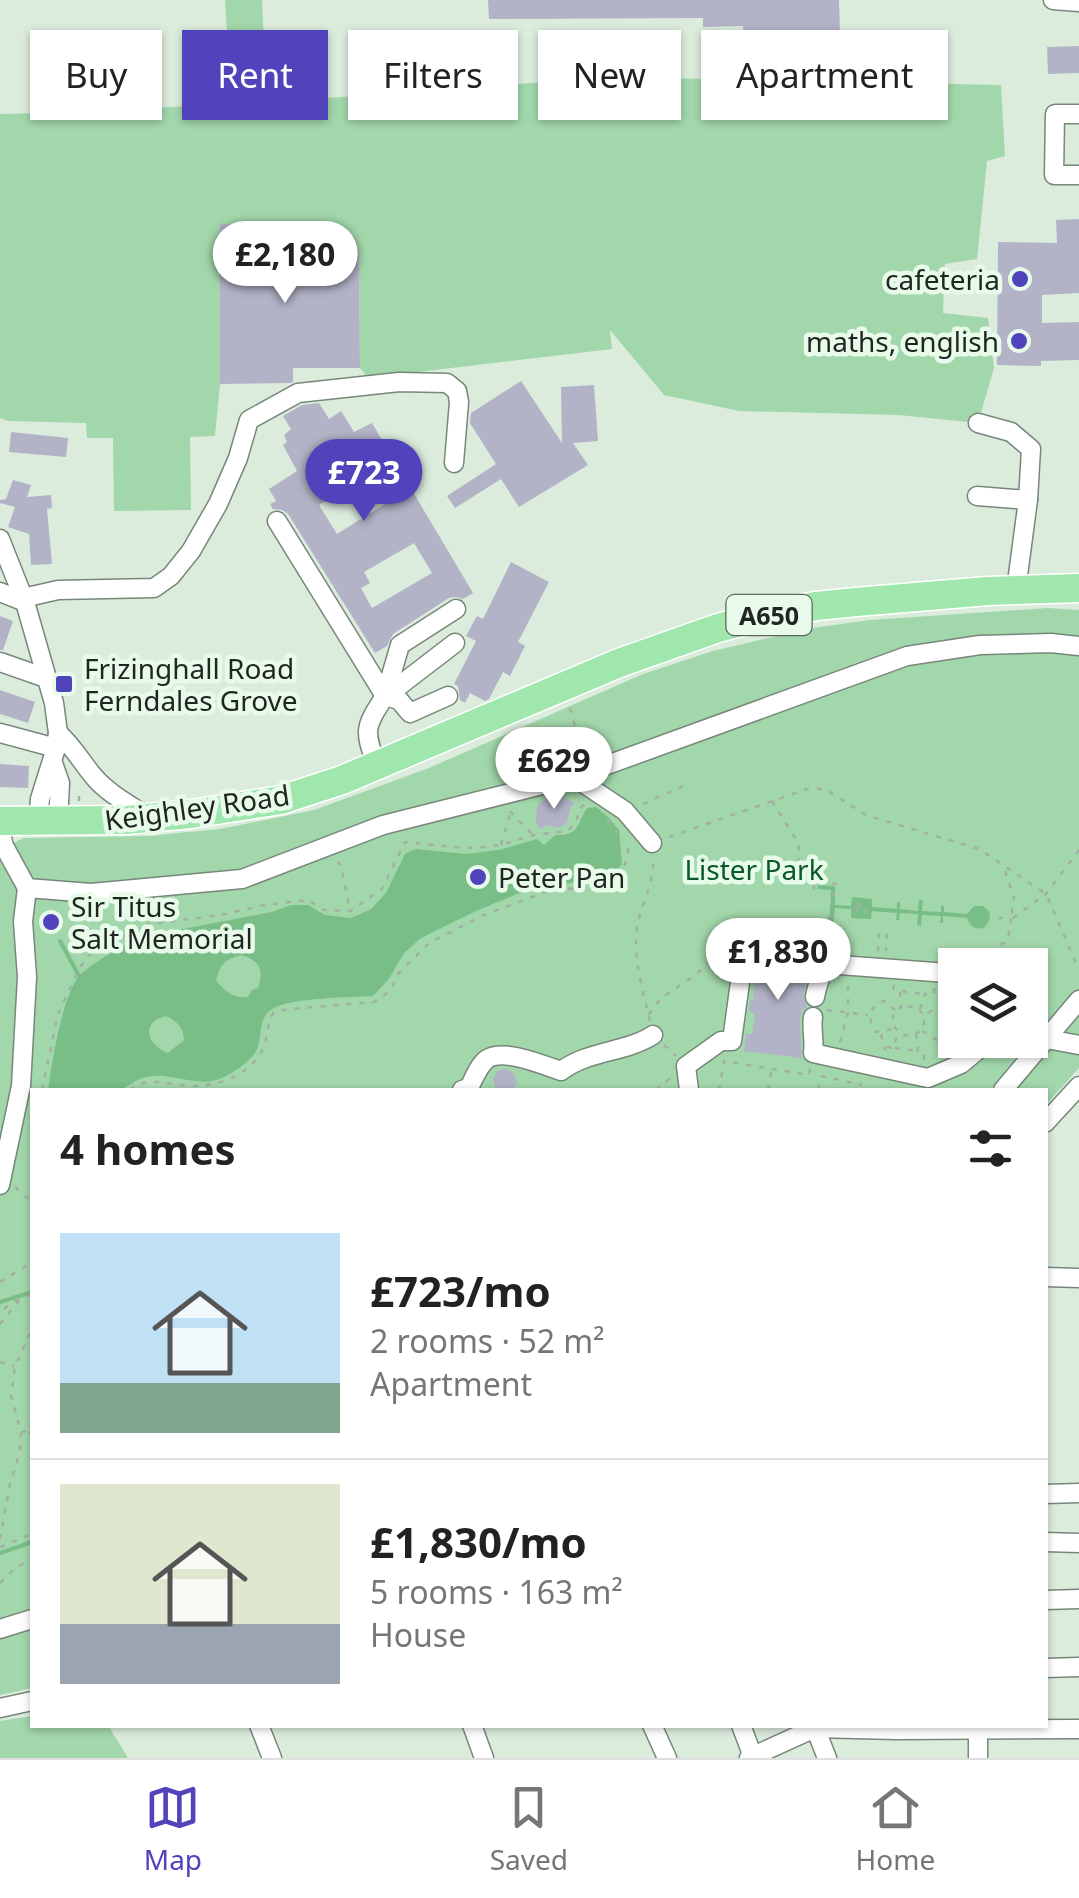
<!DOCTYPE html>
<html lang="en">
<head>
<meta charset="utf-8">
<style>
	:root { --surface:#fff; --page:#f6f6f6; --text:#222; --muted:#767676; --line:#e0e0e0; --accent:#5143bb }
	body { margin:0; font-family:"Noto Sans",sans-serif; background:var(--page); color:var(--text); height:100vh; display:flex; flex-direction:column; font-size:38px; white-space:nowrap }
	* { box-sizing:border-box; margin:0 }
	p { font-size:32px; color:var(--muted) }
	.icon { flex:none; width:55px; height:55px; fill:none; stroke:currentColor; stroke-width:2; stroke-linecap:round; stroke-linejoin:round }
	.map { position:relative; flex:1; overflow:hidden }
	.side { position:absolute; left:30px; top:1088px; width:1018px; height:640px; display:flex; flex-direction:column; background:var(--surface); border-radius:0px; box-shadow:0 2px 8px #0004 }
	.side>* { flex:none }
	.guide { position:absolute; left:30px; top:30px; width:1020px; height:90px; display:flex; gap:20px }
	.fabs { position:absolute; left:938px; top:948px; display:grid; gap:20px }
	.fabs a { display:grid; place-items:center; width:110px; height:110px; border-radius:0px; background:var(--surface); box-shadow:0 2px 8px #0004; font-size:50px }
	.price { position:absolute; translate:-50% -85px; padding:0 22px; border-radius:35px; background:#fff; color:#222; font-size:32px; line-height:65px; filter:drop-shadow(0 2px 5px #0008) }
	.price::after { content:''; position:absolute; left:50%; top:60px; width:30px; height:22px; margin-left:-15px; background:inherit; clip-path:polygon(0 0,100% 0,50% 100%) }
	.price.on { background:var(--accent); color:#fff }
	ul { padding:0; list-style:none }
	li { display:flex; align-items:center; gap:30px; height:250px; padding:0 30px }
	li+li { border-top:2px solid var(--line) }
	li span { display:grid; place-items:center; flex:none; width:280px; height:200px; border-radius:0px; color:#555 }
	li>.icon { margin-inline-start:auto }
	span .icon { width:120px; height:120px; fill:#fffc; stroke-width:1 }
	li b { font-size:42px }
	h2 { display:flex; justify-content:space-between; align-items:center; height:120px; padding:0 30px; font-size:42px }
	.tag { padding:0 35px; border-radius:0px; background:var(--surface); box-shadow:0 2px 8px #0004; font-size:35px; line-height:90px }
	.tag.on { background:var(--accent); color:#fff }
	.dock { display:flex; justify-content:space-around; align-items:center; height:140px; border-top:2px solid var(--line); background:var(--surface); font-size:28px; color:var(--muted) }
	.dock a { display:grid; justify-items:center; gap:5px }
	.dock .on { color:var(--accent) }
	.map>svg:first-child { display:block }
	.green { fill:#a2d7ab; fill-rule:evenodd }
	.water { fill:#78be86; fill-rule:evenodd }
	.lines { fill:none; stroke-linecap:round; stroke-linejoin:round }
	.stream { stroke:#78be86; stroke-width:4 }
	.building { fill:#b2b3c7; fill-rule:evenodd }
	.minor-casing { stroke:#778779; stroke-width:21 }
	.highway-casing { stroke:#fff; stroke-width:31 }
	.path { stroke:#a2b0a3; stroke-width:2.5; stroke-dasharray:5 8; stroke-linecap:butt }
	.minor { stroke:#fff; stroke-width:18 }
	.highway { stroke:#9fe7ac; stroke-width:28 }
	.poi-dot { fill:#5143bb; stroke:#e8faea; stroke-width:4 }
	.labels { text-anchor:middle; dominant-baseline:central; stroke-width:9; stroke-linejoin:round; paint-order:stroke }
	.shield { fill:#e8faea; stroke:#5b665d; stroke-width:2.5 }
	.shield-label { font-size:25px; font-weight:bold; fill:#1f2620 }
	.poi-label { font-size:28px; fill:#1f2620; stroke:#e8faea; text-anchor:start }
	.street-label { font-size:28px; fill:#1f2620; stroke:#e8faea }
	.park-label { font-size:28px; fill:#085926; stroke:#e8faea }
</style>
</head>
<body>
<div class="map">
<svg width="1079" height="1758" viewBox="0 0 1079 1758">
	<rect width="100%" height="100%" fill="#dbecdd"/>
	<!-- green -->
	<g class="green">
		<polygon points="225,0 262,0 264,46 228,48"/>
		<polygon points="612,77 1001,85 1005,156 987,161 977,259 945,264 943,313 988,318 994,368 978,423 899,415 739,411 664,395 610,330 612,349 368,378 360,368 359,249 292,249 292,224 220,225 220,384 215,436 190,437 191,510 114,511 113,438 87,438 86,423 8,421 0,418 0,114 85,112 327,98"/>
		<path d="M 1048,608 L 1079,610 L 1079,1068 L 1045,1106 L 1045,1090 L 32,1090 L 32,1688 L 0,1695 L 0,849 L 24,838 L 147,836 L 220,829 L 314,810 L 429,768 L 643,674 L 713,651 L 806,629 L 870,620 ZM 955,965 L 1030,965 L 1030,1040 L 955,1040 Z"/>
		<polygon points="32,1716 32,1725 108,1725 128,1758 0,1758 0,1721"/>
	</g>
	<!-- water -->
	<g class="water">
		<path d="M 596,807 L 608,817 L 619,830 L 622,864 L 615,873 L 599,880 L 549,885 L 517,894 L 476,911 L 421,938 L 404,953 L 389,979 L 373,996 C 352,997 291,998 274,1008 C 257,1017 263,1035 257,1049 C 252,1061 233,1073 222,1078 C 199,1088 176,1074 153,1076 C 136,1077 130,1087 118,1090 C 103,1093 66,1090 48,1090 C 52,1063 62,995 80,975 C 92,963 126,944 141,937 L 272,912 L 291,905 L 308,905 L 325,915 L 351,918 L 371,909 L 386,893 L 405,854 L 416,849 L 466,854 L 499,850 L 537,839 L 544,845 L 555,835 C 580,836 576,825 587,808 ZM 242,955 C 260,961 264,970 258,988 L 252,990 L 248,997 C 234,999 225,992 216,980 C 221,963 225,959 242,955 ZM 166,1016 C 177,1021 184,1028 184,1040 L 168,1053 C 147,1045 140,1022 166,1016 Z"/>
		<path d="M 818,885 L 835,886 L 835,905 L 851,906 L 852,897 L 872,899 L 872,907 L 897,909 L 897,902 L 900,902 L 900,909 L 918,911 L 919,900 L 923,900 L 922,911 L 941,912 L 941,906 L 944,906 L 944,912 L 967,914 L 974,906 L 983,906 L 989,911 L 990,919 L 985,927 C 976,931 970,927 967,918 L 943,916 L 943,923 L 940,923 L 941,916 L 922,915 L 921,926 L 917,925 L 918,914 L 900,913 L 899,920 L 896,920 L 897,913 L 872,911 L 871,919 L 851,918 L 851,909 L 835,908 L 833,926 L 815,925 L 815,921 L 829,922 L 831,895 L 831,890 L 817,889 Z"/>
	</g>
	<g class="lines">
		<!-- stream -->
		<g class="stream">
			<polyline points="60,941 79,976"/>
			<polyline points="0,1302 32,1292"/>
			<polyline points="0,1553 32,1542"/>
		</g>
	</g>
	<!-- building -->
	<g class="building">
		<polygon points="488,0 839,0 840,36 744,36 743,26 703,27 703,18 489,19"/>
		<polygon points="1079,46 1079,73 1048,74 1047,47"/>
		<polygon points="1079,219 1079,293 1042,295 1042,323 1079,322 1079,360 1041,361 1041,366 997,365 998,242 1057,243 1056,220"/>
		<polygon points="220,224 292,224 292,249 359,249 360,368 293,368 293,382 289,383 220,384"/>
		<polygon points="521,381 562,443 561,387 594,385 598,441 573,443 588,465 519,507 501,479 455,508 447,496 496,464 470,423 471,413"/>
		<path d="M 319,403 L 329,419 L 341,411 L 354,432 L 372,423 L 473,593 L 463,599 L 456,597 L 449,598 L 393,634 L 387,646 L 375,653 L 288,514 L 282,510 L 273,509 L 270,504 L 276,501 L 269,489 L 297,471 L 283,445 L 287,442 L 284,435 L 291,429 L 283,416 L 302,405 ZM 367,475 L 385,504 L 337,534 L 319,505 ZM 414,543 L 432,573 L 372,608 L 361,588 L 370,583 L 364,572 Z"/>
		<polygon points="11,432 68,438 66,457 9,452"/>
		<polygon points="13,480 31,485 27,497 51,495 52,508 47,509 52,564 31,565 29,534 8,527 15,507 0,503 0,500 6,499"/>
		<polygon points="511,562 549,582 518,642 525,646 510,676 503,672 489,699 485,701 470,693 465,703 460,700 458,686 454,684 476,641 466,636 477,616 483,619"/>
		<polygon points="0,616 13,621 3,650 0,650"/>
		<polygon points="0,690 35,702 28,723 0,714"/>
		<polygon points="0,764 29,766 28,788 0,787"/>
		<polygon points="557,794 575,803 571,806 567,823 558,828 547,825 540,829 536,823 537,806 546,798"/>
		<polygon points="758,949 813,956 803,995 807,1006 802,1011 800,1021 802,1058 744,1051 746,1034 752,1034 755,1015 749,1010 750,1000 753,999"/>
		<polygon points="506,1069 514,1073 517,1082 513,1090 496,1090 493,1079 497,1071"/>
	</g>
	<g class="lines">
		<defs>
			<g id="minor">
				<polyline points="1053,0 1079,2"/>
				<polyline points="1079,114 1055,114 1054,175 1079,175"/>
				<polyline points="978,423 1011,432 1031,449 1028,500 1016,590"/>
				<polyline points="977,496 1028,500"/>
				<path d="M 277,521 L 385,696 C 365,727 363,730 377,765"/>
				<polyline points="0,539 25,602 54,703 58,733 56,748 40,799 38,822"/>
				<polyline points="0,592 25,602"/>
				<polyline points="23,598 58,590 154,588 171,576 191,551 218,504 238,458 249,420 298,393 399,382 447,383 457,391 459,402 454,463"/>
				<polyline points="0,662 46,678"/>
				<polyline points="385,696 400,645 456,609"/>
				<polyline points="385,696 399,700 410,713 448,696"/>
				<polyline points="386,696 455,643"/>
				<polyline points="0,733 56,748"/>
				<path d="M 58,733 C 73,746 82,763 95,778 C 109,794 130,805 148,817"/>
				<polyline points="53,763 60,783 58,822"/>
				<polyline points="574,777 907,656 980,645 1051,643 1079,646"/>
				<polyline points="0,830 4,846 27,888 91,893 242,879 383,825 574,777 625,811 652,843"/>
				<polyline points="826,964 948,973 955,978"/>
				<path d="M 813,1017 C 811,1030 815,1040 813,1053 L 923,1077 L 928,1078 L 961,1064 L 990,1040"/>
				<polyline points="1030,1036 1079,1045"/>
				<path d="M 462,1090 L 469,1088 C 474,1078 479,1065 487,1059 C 504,1048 543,1065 561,1071 C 589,1050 625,1053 653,1035"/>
				<path d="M 689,1090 L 686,1066 L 721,1041 L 732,1041 L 746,938 L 762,936 L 819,944 L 826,950 C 826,971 818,978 815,997"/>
				<polyline points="1003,1090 1079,1000"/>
				<polyline points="1045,1123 1079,1086"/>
				<polyline points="0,1185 21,1086 27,977 23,921 27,888"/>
				<polyline points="1045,1277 1079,1278"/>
				<polyline points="1045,1494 1079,1493"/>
				<polyline points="1045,1542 1079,1543"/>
				<polyline points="1045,1600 1079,1599"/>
				<polyline points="0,1629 32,1619"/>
				<polyline points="1045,1668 1079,1667"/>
				<polyline points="0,1708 32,1701"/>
				<polyline points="259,1725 272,1758"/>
				<polyline points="472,1725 484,1758"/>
				<polyline points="652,1725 667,1758"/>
				<polyline points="741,1725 753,1757"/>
				<polyline points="814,1725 827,1758"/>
				<polyline points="978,1729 978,1758"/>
				<polyline points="749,1758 815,1728 897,1730 1079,1729"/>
			</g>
			<polyline id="highway" points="0,821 126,820 191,814 281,800 342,780 619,663 718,628 760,617 816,606 856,602 988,591 1079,588"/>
		</defs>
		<!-- minor casing -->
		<use href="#minor" class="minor-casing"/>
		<!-- highway casing -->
		<use href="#highway" class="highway-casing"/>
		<!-- path -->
		<g class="path">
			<polyline points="570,708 584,758"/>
			<polyline points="79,801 79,792"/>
			<polyline points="772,801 799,844 798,878 788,879"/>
			<polyline points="643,804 683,786"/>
			<polyline points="510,811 532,834"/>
			<polyline points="607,819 615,828 617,837"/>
			<polyline points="669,837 807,789 825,789 866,815 979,849 1046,894 1079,970"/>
			<polyline points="501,845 510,814"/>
			<polyline points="337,862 341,865 350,911"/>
			<polyline points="1005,871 1014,898 1011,919 1046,894 1079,850"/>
			<polyline points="814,890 814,882 837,884"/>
			<polyline points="830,895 836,895"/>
			<polygon points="857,904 866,905 865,913 857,912"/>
			<polyline points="828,917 834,918"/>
			<polyline points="878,951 879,933 887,934 886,951"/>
			<polyline points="985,965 992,951 1008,940 1011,919 999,918"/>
			<polyline points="894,985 893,990 900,991 901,1007 894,1012 892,1024 901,1035 913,1036 923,1029 925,1017 917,1007 901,1007"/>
			<polyline points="902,991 924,994"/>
			<polyline points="920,1009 925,994 933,995 935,987"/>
			<polyline points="827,1010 868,1015"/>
			<path d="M 649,1015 C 660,992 683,987 700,971 C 712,961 717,948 731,941"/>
			<path d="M 650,1021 C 643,992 633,958 637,927 C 641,904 655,882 653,858"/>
			<path d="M 892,1029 L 876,1032 C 867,1021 869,1003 885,1001 L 895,1010"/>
			<path d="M 922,1031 L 938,1041 C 944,1035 956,1010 938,1009 C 937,1008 925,1014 923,1015"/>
			<polyline points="881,1034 885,1050"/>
			<polyline points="916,1034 918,1051 924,1052 924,1061"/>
			<polyline points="840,1042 848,1012 848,982"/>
			<polyline points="664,1045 676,1056"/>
			<polyline points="887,1047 894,1048 897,1033"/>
			<polyline points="895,1048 917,1051"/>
			<polyline points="821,1076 862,1085"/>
			<polyline points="42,1090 58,1014 80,967 93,951 149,924 220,915 265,905 308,900 324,910 350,911 382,889 405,842 463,848 483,847 501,845 533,835 568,831 577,821 578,810 585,804"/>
			<path d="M 130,1090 C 149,1075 168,1085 190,1086 C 217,1086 243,1078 259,1056 C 269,1042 265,1025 274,1012 L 289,1009 L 374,1002 L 390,991 L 398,974 L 429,943 L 484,915 L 548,891 L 596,886 L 610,882 L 620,874 L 625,865 L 628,853 L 627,840"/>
			<polyline points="656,1090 672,1077"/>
			<polyline points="719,1090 724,1061 809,1075 810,1069"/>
			<polyline points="768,1090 771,1072"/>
			<polyline points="818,1090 821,1077"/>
			<polyline points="15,1187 32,1202"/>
			<polyline points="0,1282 32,1262"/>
			<polyline points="4,1309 15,1301 32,1294"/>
			<polyline points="0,1324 21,1298"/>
			<polyline points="0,1362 14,1366"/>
			<polyline points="30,1431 32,1448"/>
			<polyline points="21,1432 32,1431"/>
			<polyline points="0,1539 10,1484 20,1452 21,1432 11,1396 15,1367 32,1328"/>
			<polyline points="0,1547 32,1534"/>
			<polyline points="0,1583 16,1567 32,1560"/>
		</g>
		<!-- minor -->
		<use href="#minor" class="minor"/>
		<!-- highway -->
		<use href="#highway" class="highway"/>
	</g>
	<!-- markers -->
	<g class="poi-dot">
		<circle cx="1020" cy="279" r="10"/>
		<circle cx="1019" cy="341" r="10"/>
		<rect x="54" y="674" width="20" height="20" rx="5"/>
		<circle cx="478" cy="877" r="10"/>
		<circle cx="51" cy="922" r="10"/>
	</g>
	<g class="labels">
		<!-- shield labels -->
		<rect class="shield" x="726.5" y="595" width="85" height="40" rx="8"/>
		<g class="shield-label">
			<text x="769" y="615">A650</text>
		</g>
		<!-- poi labels -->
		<g class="poi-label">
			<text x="1000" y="279" text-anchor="end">cafeteria</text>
			<text x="999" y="341" text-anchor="end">maths, english</text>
			<text x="84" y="668">Frizinghall Road<tspan x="84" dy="32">Ferndales Grove</tspan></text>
			<text x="498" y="877">Peter Pan</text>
			<text x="71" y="906">Sir Titus<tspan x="71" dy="32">Salt Memorial</tspan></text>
		</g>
		<!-- street labels -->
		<g class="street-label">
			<text transform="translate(197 807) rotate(-8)">Keighley Road</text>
		</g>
		<!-- park labels -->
		<g class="park-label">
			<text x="754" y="869">Lister Park</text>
		</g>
	</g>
</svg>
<div class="fabs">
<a><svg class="icon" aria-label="layers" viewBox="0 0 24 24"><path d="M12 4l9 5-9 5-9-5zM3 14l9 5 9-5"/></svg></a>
</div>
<b class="price" style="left:285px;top:306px">£2,180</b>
<b class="price on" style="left:364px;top:524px">£723</b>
<b class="price" style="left:554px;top:812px">£629</b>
<b class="price" style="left:778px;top:1003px">£1,830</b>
<div class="guide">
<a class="tag">Buy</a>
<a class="tag on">Rent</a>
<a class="tag">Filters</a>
<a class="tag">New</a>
<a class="tag">Apartment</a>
</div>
<section class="side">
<h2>4 homes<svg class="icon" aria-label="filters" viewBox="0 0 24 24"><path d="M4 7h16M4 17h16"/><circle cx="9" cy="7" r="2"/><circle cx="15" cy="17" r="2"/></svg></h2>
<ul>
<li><span style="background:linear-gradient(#bfe0f5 75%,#7fa58c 0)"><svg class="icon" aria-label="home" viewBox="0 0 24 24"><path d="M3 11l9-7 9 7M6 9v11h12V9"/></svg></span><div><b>£723/mo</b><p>2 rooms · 52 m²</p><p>Apartment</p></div></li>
<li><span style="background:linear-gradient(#dfe7d0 70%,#9aa5b1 0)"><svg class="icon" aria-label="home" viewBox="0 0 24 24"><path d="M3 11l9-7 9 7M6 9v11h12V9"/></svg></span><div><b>£1,830/mo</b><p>5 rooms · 163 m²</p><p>House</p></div></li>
</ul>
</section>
</div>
<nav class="dock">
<a class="on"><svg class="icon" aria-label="map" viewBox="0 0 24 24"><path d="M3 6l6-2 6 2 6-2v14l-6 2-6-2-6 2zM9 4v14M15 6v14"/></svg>Map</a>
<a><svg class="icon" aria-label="saved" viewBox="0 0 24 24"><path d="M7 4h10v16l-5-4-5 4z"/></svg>Saved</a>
<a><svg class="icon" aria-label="home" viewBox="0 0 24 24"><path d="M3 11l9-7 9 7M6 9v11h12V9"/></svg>Home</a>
</nav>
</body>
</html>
